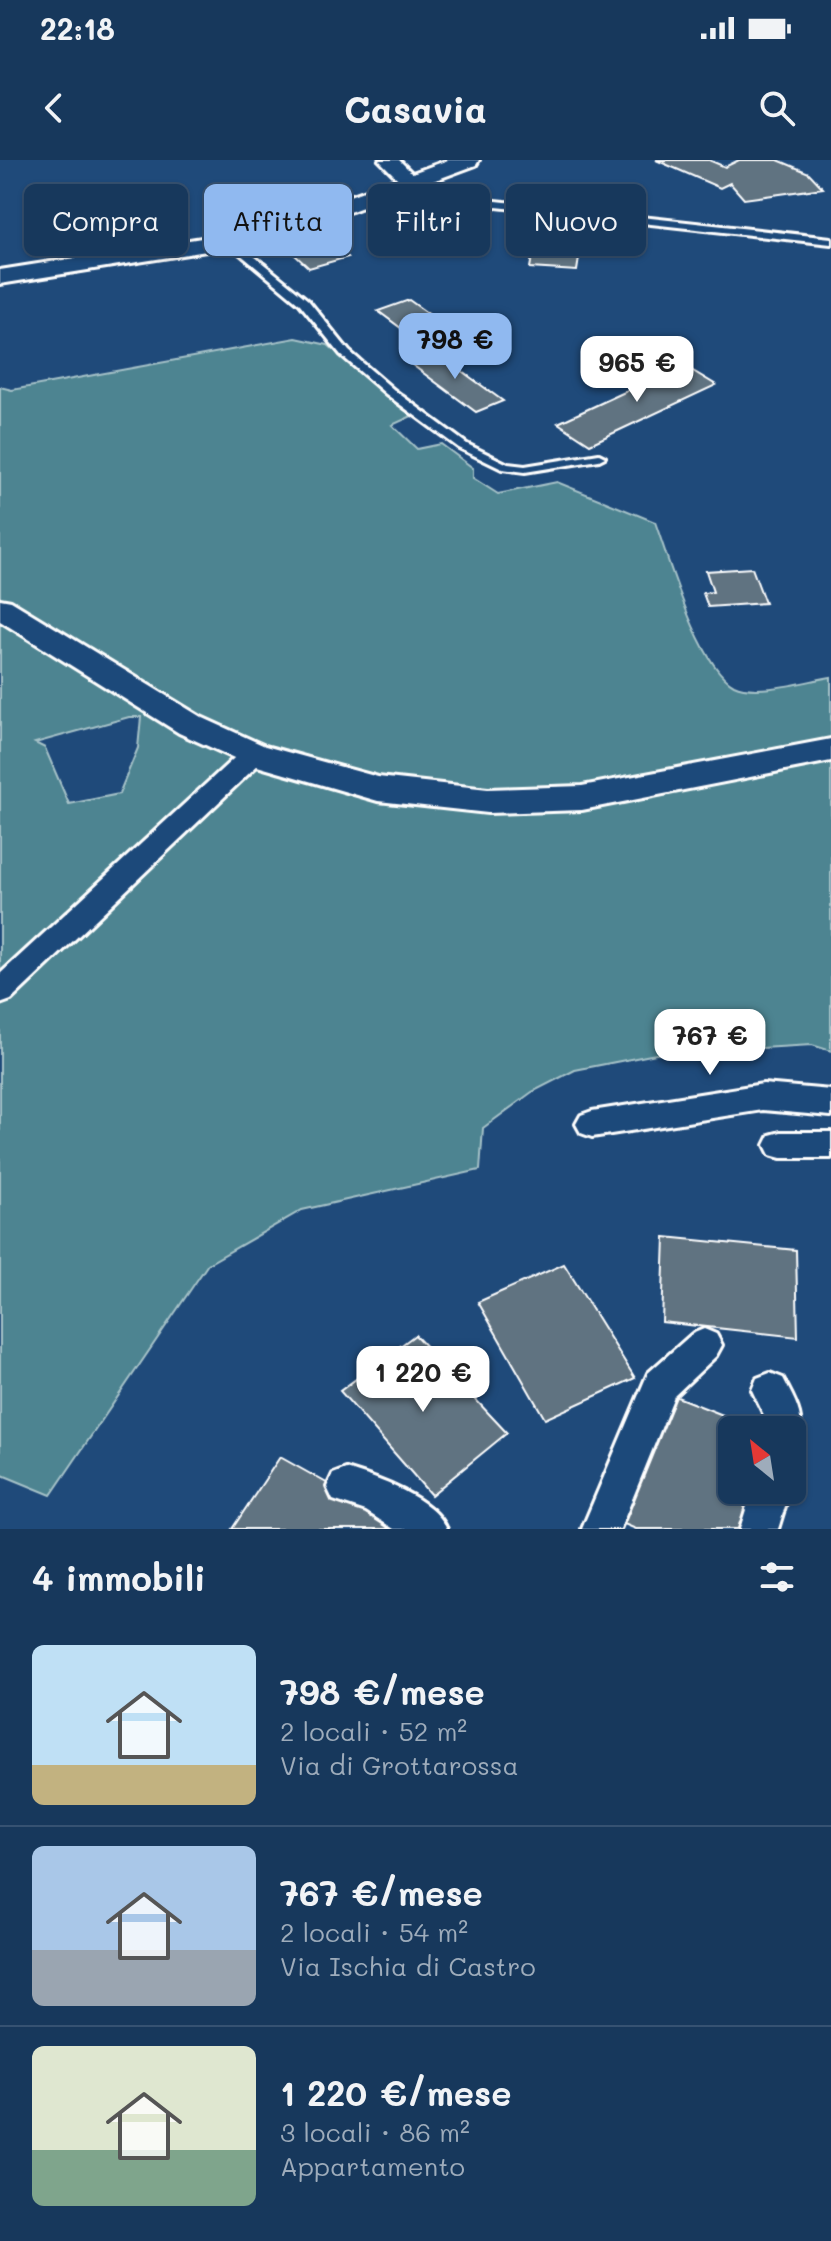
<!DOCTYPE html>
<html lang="it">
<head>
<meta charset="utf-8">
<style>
	:root { --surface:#17385c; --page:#244365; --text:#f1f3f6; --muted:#9eacbb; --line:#365272; --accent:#90b9f0 }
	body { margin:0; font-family:Mali,sans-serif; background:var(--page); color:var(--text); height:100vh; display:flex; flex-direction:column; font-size:30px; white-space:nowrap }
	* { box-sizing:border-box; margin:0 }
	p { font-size:26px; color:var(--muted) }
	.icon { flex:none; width:44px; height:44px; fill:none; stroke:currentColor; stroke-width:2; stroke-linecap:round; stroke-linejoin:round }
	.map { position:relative; height:1369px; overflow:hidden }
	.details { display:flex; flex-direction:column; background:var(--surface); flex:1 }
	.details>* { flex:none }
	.hud { position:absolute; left:24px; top:24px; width:784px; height:72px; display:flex; gap:16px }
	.needle { width:52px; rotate:330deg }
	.controls { position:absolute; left:718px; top:1256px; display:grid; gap:16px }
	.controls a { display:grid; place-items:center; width:88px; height:88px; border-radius:12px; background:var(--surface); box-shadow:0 2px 6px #0004,0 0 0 2px var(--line); font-size:40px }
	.price { position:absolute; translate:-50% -68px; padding:0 18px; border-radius:16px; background:#fff; color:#222; font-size:26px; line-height:52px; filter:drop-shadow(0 2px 4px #0008) }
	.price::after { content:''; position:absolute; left:50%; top:48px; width:24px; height:18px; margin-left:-12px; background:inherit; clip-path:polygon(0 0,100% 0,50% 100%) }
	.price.selected { background:var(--accent); color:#111 }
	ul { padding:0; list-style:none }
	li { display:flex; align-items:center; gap:24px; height:200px; padding:0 32px }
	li+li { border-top:2px solid var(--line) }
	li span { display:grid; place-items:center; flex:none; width:224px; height:160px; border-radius:12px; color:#555 }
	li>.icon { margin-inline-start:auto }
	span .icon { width:96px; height:96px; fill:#fffc; stroke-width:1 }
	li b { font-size:34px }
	h2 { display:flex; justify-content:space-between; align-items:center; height:96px; padding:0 32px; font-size:34px }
	.tag { padding:0 28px; border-radius:12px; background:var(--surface); box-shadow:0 2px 6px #0004,0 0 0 2px var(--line); font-size:28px; line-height:72px }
	.tag.selected { background:var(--accent); color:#111 }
	.status { display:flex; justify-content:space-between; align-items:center; height:56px; padding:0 40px; background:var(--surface); direction:ltr }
	.status svg { height:22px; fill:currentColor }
	header { display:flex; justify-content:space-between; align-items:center; height:104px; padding:0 32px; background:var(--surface); font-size:36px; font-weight:700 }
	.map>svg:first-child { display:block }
	.green { fill:#4e8491; stroke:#a6c2c8; stroke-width:2; fill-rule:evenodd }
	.building { fill:#607381; stroke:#fff; stroke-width:2 }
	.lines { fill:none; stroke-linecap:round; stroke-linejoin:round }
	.service-casing { stroke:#fff; stroke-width:6 }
	.minor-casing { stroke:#fff; stroke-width:6 }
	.tertiary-casing { stroke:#fff; stroke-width:6 }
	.service { fill:#1f4a7a; fill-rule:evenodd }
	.minor { fill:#1f4a7a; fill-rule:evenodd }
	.tertiary { fill:#1f4a7a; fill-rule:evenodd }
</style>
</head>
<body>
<div class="status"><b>22:18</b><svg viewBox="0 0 49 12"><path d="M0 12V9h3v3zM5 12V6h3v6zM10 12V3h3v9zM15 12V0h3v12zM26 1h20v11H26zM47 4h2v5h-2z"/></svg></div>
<header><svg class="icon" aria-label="back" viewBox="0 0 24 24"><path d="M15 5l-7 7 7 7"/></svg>Casavia<svg class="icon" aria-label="search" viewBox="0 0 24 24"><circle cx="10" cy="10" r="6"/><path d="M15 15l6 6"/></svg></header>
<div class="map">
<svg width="831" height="1369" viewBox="0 0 831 1369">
	<rect width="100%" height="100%" fill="#1f4a7a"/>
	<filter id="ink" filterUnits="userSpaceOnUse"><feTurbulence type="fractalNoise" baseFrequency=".0125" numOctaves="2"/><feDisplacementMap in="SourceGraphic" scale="16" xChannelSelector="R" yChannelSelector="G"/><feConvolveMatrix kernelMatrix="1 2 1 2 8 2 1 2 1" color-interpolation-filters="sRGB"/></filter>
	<g filter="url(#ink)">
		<!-- green -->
		<path class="green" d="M 296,178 L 328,185 L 412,256 L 392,265 L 417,289 L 441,284 L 473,308 L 473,318 L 498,334 L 557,322 L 655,362 C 669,401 699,506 734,525 C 756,536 807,521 831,517 L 831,891 L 812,885 L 656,894 L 575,910 L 532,932 L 483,968 L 480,1010 L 302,1050 L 208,1104 L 51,1335 L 0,1314 L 0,227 L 12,230 ZM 129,557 L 141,557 L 138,588 L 119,634 L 69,644 L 45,588 L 35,583 Z"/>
		<!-- building -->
		<g class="building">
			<polygon points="656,0 709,0 725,7 739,0 778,0 809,13 823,28 744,39 730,23 720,28"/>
			<polygon points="307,77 312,81 325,77 348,97 309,108 283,84"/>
			<polygon points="547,77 582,79 577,111 530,108 534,85 546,86"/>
			<polygon points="409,140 448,168 417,180 378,151"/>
			<polygon points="434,191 503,241 476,252 407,201"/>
			<polygon points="683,205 716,225 590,284 558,263"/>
			<polygon points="752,408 765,443 708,447 703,433 713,432 706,411"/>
			<polygon points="665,1077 796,1090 798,1177 662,1162"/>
			<polygon points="564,1104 635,1218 545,1259 478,1142"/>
			<polygon points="415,1175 507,1273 431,1335 340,1231"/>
			<polygon points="667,1233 761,1270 732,1270 732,1330 757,1330 745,1369 636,1369 619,1362"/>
			<polygon points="280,1297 409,1369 232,1369"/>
		</g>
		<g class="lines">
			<defs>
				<g id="service">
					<polygon points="409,20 415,20 433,32 460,37 831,78 831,84 460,43 427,36 409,24"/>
					<polygon points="227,79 233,79 308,140 349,191 394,230 467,284 508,304 525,306 599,294 605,297 599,300 525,312 502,309 459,288 386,234 341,195 300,144 227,83"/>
				</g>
				<g id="minor">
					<polygon points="379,0 399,0 421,22 419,26 405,26"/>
					<polygon points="254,585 263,588 267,594 263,600 11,840 0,844 0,814 245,588"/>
					<polygon points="763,924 831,930 831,956 763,950 592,977 581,973 576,964 581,955 592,951"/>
					<polygon points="781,972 831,972 831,998 781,998 770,995 765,985 770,975"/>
					<polygon points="704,1169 716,1174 722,1185 716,1196 674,1236 620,1369 582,1369 648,1213 692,1174"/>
					<path d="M 770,1213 L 783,1218 C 794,1240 807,1258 797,1282 L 792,1284 L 792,1270 L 766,1270 L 764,1255 L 752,1230 L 757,1218 Z"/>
					<path d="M 346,1309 C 377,1318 434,1338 447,1369 L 394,1369 L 366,1351 L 333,1340 L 327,1327 L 333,1314 Z"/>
					<polygon points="752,1330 790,1330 778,1369 740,1369"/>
				</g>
				<g id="tertiary">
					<polygon points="448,0 479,0 476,5 352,51 238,86 0,124 0,110 227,74 336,41"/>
					<polygon points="0,439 11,441 201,557 265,586 378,617 488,629 582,626 831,579 831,601 582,650 488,653 378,641 243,602 179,573 0,461"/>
				</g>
			</defs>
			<!-- service casing -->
			<use href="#service" class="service-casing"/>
			<!-- minor casing -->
			<use href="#minor" class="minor-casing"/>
			<!-- tertiary casing -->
			<use href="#tertiary" class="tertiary-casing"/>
			<!-- service -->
			<use href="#service" class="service"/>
			<!-- minor -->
			<use href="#minor" class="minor"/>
			<!-- tertiary -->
			<use href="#tertiary" class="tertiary"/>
		</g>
	</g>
</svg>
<div class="controls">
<a><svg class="needle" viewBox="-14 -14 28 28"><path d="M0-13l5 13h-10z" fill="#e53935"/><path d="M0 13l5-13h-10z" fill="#9eacbb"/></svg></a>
</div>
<b class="price selected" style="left:455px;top:221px">798 €</b>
<b class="price" style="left:637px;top:244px">965 €</b>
<b class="price" style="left:710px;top:917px">767 €</b>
<b class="price" style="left:423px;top:1254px">1 220 €</b>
<div class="hud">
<a class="tag">Compra</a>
<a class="tag selected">Affitta</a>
<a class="tag">Filtri</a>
<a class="tag">Nuovo</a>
</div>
</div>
<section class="details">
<h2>4 immobili<svg class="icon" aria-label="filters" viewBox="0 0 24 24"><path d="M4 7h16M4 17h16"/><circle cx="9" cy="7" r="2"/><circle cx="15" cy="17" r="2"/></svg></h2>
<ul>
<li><span style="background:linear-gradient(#bfe0f5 75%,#c2b280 0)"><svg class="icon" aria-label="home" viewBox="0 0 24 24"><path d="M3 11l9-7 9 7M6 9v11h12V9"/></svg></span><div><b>798 €/mese</b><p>2 locali · 52 m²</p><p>Via di Grottarossa</p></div></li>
<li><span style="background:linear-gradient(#a9c7e8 65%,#9aa5b1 0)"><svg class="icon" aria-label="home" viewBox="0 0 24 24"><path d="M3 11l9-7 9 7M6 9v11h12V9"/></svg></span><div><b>767 €/mese</b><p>2 locali · 54 m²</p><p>Via Ischia di Castro</p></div></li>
<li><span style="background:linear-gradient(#dfe7d0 65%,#7fa58c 0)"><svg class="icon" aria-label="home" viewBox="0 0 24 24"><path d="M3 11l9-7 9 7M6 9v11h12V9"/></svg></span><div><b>1 220 €/mese</b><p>3 locali · 86 m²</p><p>Appartamento</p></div></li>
</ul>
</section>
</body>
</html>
